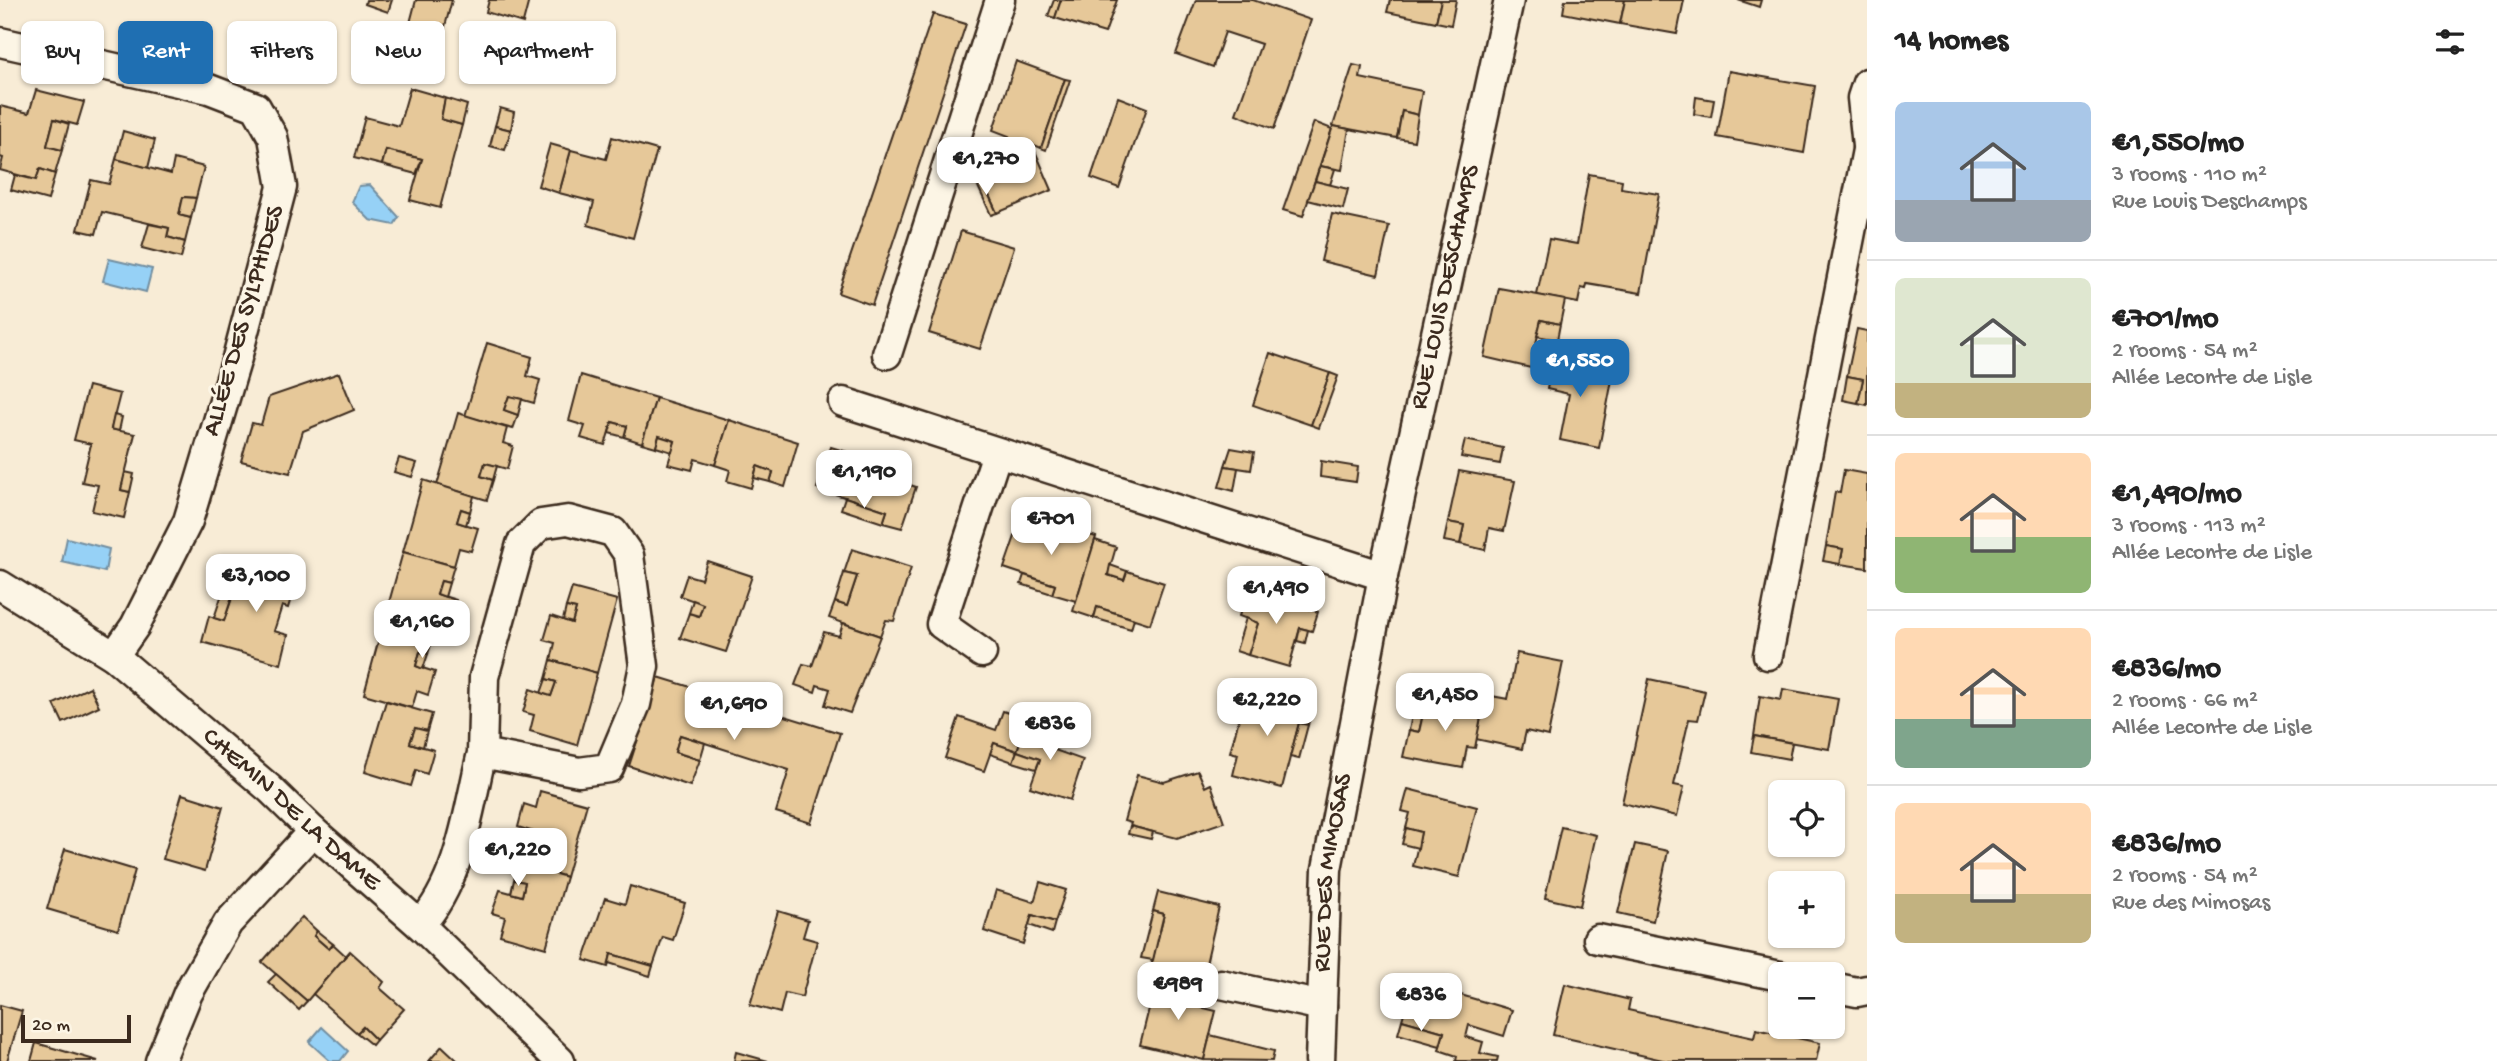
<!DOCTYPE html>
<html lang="en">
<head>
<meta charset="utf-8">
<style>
	:root { --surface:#fff; --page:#f2f2f2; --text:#222; --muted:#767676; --line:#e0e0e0; --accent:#1f6fb2 }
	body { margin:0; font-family:"Gochi Hand",sans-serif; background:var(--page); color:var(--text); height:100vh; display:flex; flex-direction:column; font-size:26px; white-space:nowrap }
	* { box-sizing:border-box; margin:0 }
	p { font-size:23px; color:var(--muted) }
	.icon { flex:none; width:38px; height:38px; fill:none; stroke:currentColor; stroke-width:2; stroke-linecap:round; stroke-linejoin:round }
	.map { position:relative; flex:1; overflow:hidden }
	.details { display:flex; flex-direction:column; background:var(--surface); width:630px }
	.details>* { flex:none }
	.top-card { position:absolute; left:21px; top:21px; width:665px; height:63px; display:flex; gap:14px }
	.buttons { position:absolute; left:1768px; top:780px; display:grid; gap:14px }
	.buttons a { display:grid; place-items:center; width:77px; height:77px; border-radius:10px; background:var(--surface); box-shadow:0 2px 5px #0004; font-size:35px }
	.scale { position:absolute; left:21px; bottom:18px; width:110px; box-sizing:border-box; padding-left:7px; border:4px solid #3b2a1e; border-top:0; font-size:19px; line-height:24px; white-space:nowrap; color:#3b2a1e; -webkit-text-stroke:5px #fcf5e5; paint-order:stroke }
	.price { position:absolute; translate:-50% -60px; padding:0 16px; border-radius:14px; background:#fff; color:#222; font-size:23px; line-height:46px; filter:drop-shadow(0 2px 4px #0008) }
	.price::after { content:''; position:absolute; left:50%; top:42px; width:21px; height:16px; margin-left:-10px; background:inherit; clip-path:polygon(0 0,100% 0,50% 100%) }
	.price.current { background:var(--accent); color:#fff }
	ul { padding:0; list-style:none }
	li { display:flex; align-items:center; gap:21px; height:175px; padding:0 28px }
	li+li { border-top:2px solid var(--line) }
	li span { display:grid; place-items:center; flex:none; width:196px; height:140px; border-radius:10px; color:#555 }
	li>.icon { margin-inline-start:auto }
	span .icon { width:84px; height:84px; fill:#fffc; stroke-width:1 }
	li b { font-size:30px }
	h2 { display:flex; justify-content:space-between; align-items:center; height:84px; padding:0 28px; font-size:30px }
	.chip { padding:0 24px; border-radius:10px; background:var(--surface); box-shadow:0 2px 5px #0004; font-size:24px; line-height:63px }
	.chip.current { background:var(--accent); color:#fff }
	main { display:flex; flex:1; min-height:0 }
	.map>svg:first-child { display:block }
	.water { fill:#96d1f6; stroke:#728ea0; stroke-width:2 }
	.building { fill:#e6c899; stroke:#3b2a1e; stroke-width:2 }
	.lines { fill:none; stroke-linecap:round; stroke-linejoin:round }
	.minor-casing { stroke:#3b2a1e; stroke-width:33 }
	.minor { stroke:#fcf5e5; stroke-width:28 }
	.labels { text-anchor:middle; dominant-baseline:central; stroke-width:6; stroke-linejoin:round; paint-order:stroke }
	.street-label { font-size:26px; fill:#3b2a1e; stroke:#fcf5e5 }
</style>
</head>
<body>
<main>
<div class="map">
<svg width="1867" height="1061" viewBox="0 0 1867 1061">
	<rect width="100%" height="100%" fill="#f8ecd6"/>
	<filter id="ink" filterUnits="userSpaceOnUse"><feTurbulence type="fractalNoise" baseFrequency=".0143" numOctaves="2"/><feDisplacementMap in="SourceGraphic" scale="14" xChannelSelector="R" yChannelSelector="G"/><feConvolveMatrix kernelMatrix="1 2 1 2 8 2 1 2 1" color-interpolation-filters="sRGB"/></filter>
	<g filter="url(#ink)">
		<!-- water -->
		<g class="water">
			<polygon points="482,28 503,34 490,82 469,76"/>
			<polygon points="370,185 399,217 394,225 370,220 352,202 359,186"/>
			<polygon points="109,259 152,269 146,292 103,281"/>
			<polygon points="67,538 109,549 105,572 62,562"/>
			<polygon points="322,1027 348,1051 340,1061 330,1061 309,1042"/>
		</g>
		<!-- building -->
		<g class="building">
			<polygon points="366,0 392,0 388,12 365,4"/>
			<polygon points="416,0 452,0 443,34 410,23"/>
			<polygon points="489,0 529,0 523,23 486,12"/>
			<polygon points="1054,0 1061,0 1055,18 1048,16"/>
			<polygon points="1061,0 1117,0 1105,33 1055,18"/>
			<polygon points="1196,0 1253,0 1311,20 1274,129 1236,114 1261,44 1225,32 1213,67 1176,54"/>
			<polygon points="1390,0 1441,0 1436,22 1387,12"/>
			<polygon points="1441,0 1456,0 1451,25 1436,22"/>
			<polygon points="1565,0 1625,0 1620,24 1563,13"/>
			<polygon points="1625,0 1684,0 1677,34 1620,24"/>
			<polygon points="1738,0 1761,0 1759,7"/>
			<polygon points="933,14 966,24 872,305 838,293"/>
			<polygon points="1016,61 1065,79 1041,148 1032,144 1052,190 997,213 982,180 1012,167 1004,151 1009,136 993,130"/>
			<polygon points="1353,65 1362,67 1360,78 1422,91 1418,115 1402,111 1397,138 1333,126"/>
			<polygon points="1729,71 1815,86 1804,153 1717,137"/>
			<polygon points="1065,79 1070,80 1046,150 1041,148"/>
			<polygon points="410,88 445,98 441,119 462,125 440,208 410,200 422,159 386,150 382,165 354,158 365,117 399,126"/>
			<polygon points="36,90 84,102 77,125 54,119 47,146 62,150 55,174 40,169 36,180 0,170 3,158 0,157 0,106 29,113"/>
			<polygon points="1118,97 1147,108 1119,188 1091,178"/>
			<polygon points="1696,97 1714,100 1711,117 1694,114"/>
			<polygon points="445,98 467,105 462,125 441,119"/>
			<polygon points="500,108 514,112 511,130 495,126"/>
			<polygon points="1402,111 1418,115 1414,141 1397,138"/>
			<polygon points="54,119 69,124 62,150 47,146"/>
			<polygon points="1314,122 1332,129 1303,216 1283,210"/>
			<polygon points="495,126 511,130 505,150 490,146"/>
			<polygon points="1333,126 1349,129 1342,170 1320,166"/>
			<polygon points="123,131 155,140 148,168 116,159"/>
			<polygon points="612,137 657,150 633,238 588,225 594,202 559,193 571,150 606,159"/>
			<polygon points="550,144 571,150 559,193 538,186"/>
			<polygon points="386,150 422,159 416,174 382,165"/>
			<polygon points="116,159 171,174 174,159 204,167 196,198 183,197 179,215 191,218 185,242 167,237 169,228 102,212 96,234 78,230 91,180 109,184"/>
			<polygon points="1320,166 1335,169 1330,185 1315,181"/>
			<polygon points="40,169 55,174 48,200 11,190 15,175 36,180"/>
			<polygon points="1589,174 1622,180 1621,188 1659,194 1641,293 1587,284 1586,289 1581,288 1578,303 1537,295 1549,239 1577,244"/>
			<polygon points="982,180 997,213 991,215 976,182"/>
			<polygon points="1315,181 1348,189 1343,209 1308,200"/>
			<polygon points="183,197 196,198 191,218 179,215"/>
			<polygon points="1332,214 1389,226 1378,275 1321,261"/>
			<polygon points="149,224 169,228 167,237 185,242 181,258 142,248"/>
			<polygon points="961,231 1014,247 980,349 929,333"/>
			<polygon points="1499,288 1565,300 1560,324 1541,320 1531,368 1484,357"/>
			<polygon points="1541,320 1560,324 1557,340 1537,336"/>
			<polygon points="1857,329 1867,331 1867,405 1858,403 1863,379 1847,376"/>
			<polygon points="487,343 532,357 527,376 540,380 534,403 509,396 504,410 518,415 513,429 465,416"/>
			<polygon points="1556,343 1578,348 1573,372 1612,380 1599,448 1560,440 1569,394 1547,389"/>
			<polygon points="1270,353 1330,373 1311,425 1253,405"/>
			<polygon points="339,373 354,410 303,431 290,473 241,461 252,423 261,425 269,397"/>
			<polygon points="1330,373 1338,376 1319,428 1311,425"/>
			<polygon points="581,375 656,398 642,443 624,437 627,426 612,422 605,445 581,438 585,426 569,421"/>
			<polygon points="1847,376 1863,379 1858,403 1843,400"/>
			<polygon points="88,386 120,394 111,429 135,434 121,490 130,492 124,518 92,511 98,485 82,482 91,444 74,440"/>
			<polygon points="509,396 522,399 518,415 504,410"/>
			<polygon points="656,398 729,420 715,465 695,459 692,470 668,464 675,441 659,436 656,447 642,443"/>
			<polygon points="458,413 507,428 503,443 513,446 507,469 485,463 481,476 493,480 487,500 437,485"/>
			<polygon points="114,415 122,417 119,431 111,429"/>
			<polygon points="729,420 798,442 785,487 770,482 773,472 757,466 751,488 727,481 730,470 715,465"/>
			<polygon points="612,422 627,426 624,437 609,433"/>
			<polygon points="659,436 675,441 672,452 656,447"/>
			<polygon points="1465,440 1503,448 1500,464 1461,457"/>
			<polygon points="831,447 902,469 898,481 916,487 902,528 883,523 887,511 817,488"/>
			<polygon points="1231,448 1254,452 1251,470 1225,466"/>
			<polygon points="399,458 417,463 412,477 394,472"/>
			<polygon points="1321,461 1358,467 1356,482 1320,477"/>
			<polygon points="485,463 497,466 493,480 481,476"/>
			<polygon points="757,466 773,472 770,482 754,478"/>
			<polygon points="1225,466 1238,468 1234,491 1219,487"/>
			<polygon points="1844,470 1867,474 1867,568 1840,564 1843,549 1826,546 1835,492 1840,493"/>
			<polygon points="1459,471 1515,481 1504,531 1489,528 1485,550 1460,544 1464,525 1448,522"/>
			<polygon points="125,472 134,474 130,492 121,490"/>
			<polygon points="423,480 474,496 470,512 461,509 457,522 478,528 471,551 459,548 454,566 403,552"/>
			<polygon points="845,497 887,511 883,523 841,509"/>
			<polygon points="461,509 470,512 466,525 457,522"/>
			<polygon points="1021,519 1075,536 1077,531 1096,537 1076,601 1052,594 1055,585 1004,568"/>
			<polygon points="1448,522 1464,525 1460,544 1444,541"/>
			<polygon points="1095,540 1116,547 1108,575 1124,580 1127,571 1164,583 1150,624 1097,607 1094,618 1073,611"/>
			<polygon points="1826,546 1843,549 1840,564 1823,561"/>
			<polygon points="852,549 911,568 894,621 886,620 880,636 829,618 835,602 847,606 857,576 844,573"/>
			<polygon points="403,552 454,566 449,583 441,581 437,594 456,600 450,621 438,618 433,638 383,624"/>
			<polygon points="265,559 300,568 288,608 282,606 274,631 288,635 281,664 202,642 209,616 224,621 240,575 258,580"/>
			<polygon points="707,561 752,576 726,652 680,638 689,613 699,616 703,604 680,596 687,575 701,579"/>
			<polygon points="1110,565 1127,571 1124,580 1108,575"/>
			<polygon points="844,573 857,576 847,606 835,602"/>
			<polygon points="1024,575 1055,585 1052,594 1021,584"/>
			<polygon points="441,581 449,583 445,597 437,594"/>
			<polygon points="572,588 617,600 597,673 551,660 555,643 544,640 551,616 572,623 576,609 566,607"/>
			<polygon points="1248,589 1318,612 1312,631 1300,628 1289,667 1248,655 1258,623 1239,616"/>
			<polygon points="222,594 232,597 224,621 214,618"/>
			<polygon points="693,600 703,604 699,616 689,613"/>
			<polygon points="566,607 576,609 572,623 563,620"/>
			<polygon points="1097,607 1134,619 1131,629 1094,618"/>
			<polygon points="1246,618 1258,623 1248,655 1236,651"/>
			<polygon points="843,623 880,636 850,713 825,705 830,689 817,685 815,692 795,685 803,664 812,666 824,632 839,636"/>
			<polygon points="383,624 433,638 428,654 420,652 416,666 435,672 428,695 417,691 412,708 364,694"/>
			<polygon points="1300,628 1308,630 1305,643 1297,641"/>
			<polygon points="420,652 428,654 423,669 416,666"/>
			<polygon points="1517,653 1563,662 1548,736 1526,731 1522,749 1476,739 1486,695 1508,699"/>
			<polygon points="551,660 597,673 577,745 530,731 534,715 523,712 530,689 551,696 556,682 546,679"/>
			<polygon points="658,677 840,733 811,823 776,812 789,770 705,743 680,735 675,752 700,760 690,786 629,766"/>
			<polygon points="546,679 556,682 551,696 541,693"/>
			<polygon points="1649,679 1705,691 1698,720 1689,719 1674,785 1684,787 1677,816 1622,803"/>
			<polygon points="90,687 99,706 63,723 54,704"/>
			<polygon points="1783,689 1838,699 1829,749 1754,736 1760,696 1781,700"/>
			<polygon points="1247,690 1312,708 1308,725 1299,723 1282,788 1233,775 1238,754 1230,752"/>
			<polygon points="1417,692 1441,697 1439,707 1425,705 1419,732 1409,730"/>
			<polygon points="1441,697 1483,706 1475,748 1467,747 1463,768 1403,757 1409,730 1419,732 1425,705 1439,707"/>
			<polygon points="386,701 432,714 427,731 415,728 410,743 434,750 427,774 416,770 411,786 365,772"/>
			<polygon points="1003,711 1028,719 1017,751 994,743 984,771 945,758 959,717 996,730"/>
			<polygon points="1028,719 1052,728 1046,747 1083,760 1070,800 1030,787 1040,759 1017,751"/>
			<polygon points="1299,723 1308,725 1299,759 1290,757"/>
			<polygon points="415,728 427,731 423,747 410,743"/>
			<polygon points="680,735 705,743 700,760 675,752"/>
			<polygon points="1754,736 1792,743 1789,759 1751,752"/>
			<polygon points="994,743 1017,751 1013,762 990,754"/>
			<polygon points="1017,751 1040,759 1036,769 1013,762"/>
			<polygon points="1198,771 1205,787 1211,784 1224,822 1177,838 1130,826 1131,823 1124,821 1137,775 1164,782"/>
			<polygon points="1408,789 1477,807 1459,877 1413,866 1421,832 1406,828 1410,813 1402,811"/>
			<polygon points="540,791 587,804 566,877 519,863 525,846 536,849 540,834 518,827 524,804 536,808"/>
			<polygon points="182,794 223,807 205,871 163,859"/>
			<polygon points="1130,826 1153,832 1151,839 1128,834"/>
			<polygon points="1561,827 1596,835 1580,906 1545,898"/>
			<polygon points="1406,828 1421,832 1418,848 1402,844"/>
			<polygon points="529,831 540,834 536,849 525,846"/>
			<polygon points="1635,844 1668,851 1653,921 1618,913"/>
			<polygon points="65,849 135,870 118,930 47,909"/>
			<polygon points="519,863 566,877 546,948 500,935 505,917 492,913 500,890 522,896 525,882 514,880"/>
			<polygon points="514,880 525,882 522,896 511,893"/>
			<polygon points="1040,882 1066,890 1055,922 1032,915 1023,944 984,931 996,890 1034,902"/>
			<polygon points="630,886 685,903 673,940 663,937 653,966 611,954 608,967 584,960 605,898 625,904"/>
			<polygon points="1158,892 1219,907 1200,990 1148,978 1164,914 1153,911"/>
			<polygon points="778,911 808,920 803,937 817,941 802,997 785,993 780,1013 750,1005"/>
			<polygon points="1153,911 1164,914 1153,960 1141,958"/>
			<polygon points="1032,915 1055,922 1052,933 1029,925"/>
			<polygon points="302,917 317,931 314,936 329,949 333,944 346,956 307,1001 262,962"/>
			<polygon points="317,931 333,944 329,949 314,936"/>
			<polygon points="350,951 384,982 380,988 404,1009 376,1040 363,1027 357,1033 313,994"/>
			<polygon points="611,954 653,966 650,976 609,963"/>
			<polygon points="276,974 307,1001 299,1010 268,982"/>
			<polygon points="1156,980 1200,990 1196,1006 1216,1011 1204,1060 1140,1045"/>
			<polygon points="1413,981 1512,1010 1504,1036 1469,1025 1466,1037 1483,1042 1480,1053 1498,1057 1497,1061 1456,1061 1457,1056 1439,1050 1444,1032 1402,1020"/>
			<polygon points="1565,984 1630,1000 1628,1010 1754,1038 1756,1029 1820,1043 1816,1061 1667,1061 1553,1035"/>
			<polygon points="0,1005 22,1011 7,1061 0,1061"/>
			<polygon points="1402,1020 1444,1032 1440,1046 1398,1034"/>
			<polygon points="363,1027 376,1040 372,1045 357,1033"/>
			<polygon points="1210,1035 1274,1051 1272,1061 1204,1060"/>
			<polygon points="36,1043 98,1061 31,1061"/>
			<polygon points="442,1046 458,1061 429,1061"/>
			<polygon points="736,1052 768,1061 734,1061"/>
		</g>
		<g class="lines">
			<defs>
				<g id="minor">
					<polyline points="0,42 209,89 256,107 273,137 282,187 237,358 188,521 135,626 114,656"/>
					<polyline points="1867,83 1862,98 1867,146"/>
					<polyline points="887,354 1000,0"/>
					<polyline points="843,402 1383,576"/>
					<path id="s1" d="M 0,585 L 114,656 L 270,789 L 313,831 L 420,925 L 560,1061"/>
					<polyline points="982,653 941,624 997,453"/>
					<polyline points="1768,655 1867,150"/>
					<path d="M 420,925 C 461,880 468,811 482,753 L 579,772 L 609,768 L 636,704 L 644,666 L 629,555 L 613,532 L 568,520 L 541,524 L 521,544 L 484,677 L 482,753"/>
					<polyline points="1598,939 1780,976"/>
					<polyline points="1221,984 1322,1006"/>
					<polyline points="1832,987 1857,992 1867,990"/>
					<polyline points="160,1061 188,993 228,923 313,831"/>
					<path id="s2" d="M 1320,1061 L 1327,869 L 1383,576 L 1509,0"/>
				</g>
			</defs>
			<!-- minor casing -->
			<use href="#minor" class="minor-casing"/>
			<!-- minor -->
			<use href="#minor" class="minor"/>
		</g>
	</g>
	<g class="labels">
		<!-- street labels -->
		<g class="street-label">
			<text stroke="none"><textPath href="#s2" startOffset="786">RUE LOUIS DESCHAMPS</textPath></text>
			<text transform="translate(245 321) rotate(-74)">ALLÉE DES SYLPHIDES</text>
			<text stroke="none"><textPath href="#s1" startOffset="369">CHEMIN DE LA DAME</textPath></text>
			<text stroke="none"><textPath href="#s2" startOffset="189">RUE DES MIMOSAS</textPath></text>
		</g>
	</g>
</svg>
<div class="buttons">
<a><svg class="icon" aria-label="locate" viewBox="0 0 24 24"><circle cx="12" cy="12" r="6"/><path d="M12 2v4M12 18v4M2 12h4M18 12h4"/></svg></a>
<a>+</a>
<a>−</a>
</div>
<div class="scale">20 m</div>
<b class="price" style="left:986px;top:197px">€1,270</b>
<b class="price current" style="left:1580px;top:399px">€1,550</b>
<b class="price" style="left:864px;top:510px">€1,190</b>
<b class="price" style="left:1051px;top:557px">€701</b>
<b class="price" style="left:256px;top:614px">€3,100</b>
<b class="price" style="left:1276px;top:626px">€1,490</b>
<b class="price" style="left:422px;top:660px">€1,160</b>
<b class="price" style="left:1445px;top:733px">€1,450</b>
<b class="price" style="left:1267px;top:738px">€2,220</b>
<b class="price" style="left:734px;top:742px">€1,690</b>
<b class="price" style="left:1050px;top:762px">€836</b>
<b class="price" style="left:518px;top:888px">€1,220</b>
<b class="price" style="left:1178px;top:1022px">€989</b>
<b class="price" style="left:1421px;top:1033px">€836</b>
<div class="top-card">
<a class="chip">Buy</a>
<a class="chip current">Rent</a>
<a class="chip">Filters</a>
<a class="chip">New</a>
<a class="chip">Apartment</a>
</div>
</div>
<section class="details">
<h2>14 homes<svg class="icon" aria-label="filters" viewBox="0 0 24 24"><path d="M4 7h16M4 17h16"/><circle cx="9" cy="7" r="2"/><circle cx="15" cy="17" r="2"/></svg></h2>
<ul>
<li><span style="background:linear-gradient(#a9c7e8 70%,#9aa5b1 0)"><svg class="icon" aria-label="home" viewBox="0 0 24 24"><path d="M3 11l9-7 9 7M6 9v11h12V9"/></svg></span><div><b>€1,550/mo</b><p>3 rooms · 110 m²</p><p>Rue Louis Deschamps</p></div></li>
<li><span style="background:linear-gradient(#dfe7d0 75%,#c2b280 0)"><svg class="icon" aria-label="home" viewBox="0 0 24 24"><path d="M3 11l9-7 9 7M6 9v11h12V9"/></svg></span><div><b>€701/mo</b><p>2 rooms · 54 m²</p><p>Allée Leconte de Lisle</p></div></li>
<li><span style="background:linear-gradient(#ffd9b3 60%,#8fb573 0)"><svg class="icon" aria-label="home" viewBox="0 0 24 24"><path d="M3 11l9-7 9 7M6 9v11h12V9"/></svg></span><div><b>€1,490/mo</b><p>3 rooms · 113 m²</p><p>Allée Leconte de Lisle</p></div></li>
<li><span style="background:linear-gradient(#ffd9b3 65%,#7fa58c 0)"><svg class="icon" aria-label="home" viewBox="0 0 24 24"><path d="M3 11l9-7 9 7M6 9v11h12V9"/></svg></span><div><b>€836/mo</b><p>2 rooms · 66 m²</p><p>Allée Leconte de Lisle</p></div></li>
<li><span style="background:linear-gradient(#ffd9b3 65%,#c2b280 0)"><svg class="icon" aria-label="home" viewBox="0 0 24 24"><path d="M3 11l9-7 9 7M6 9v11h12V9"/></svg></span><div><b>€836/mo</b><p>2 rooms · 54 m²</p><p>Rue des Mimosas</p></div></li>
</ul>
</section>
</main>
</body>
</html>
